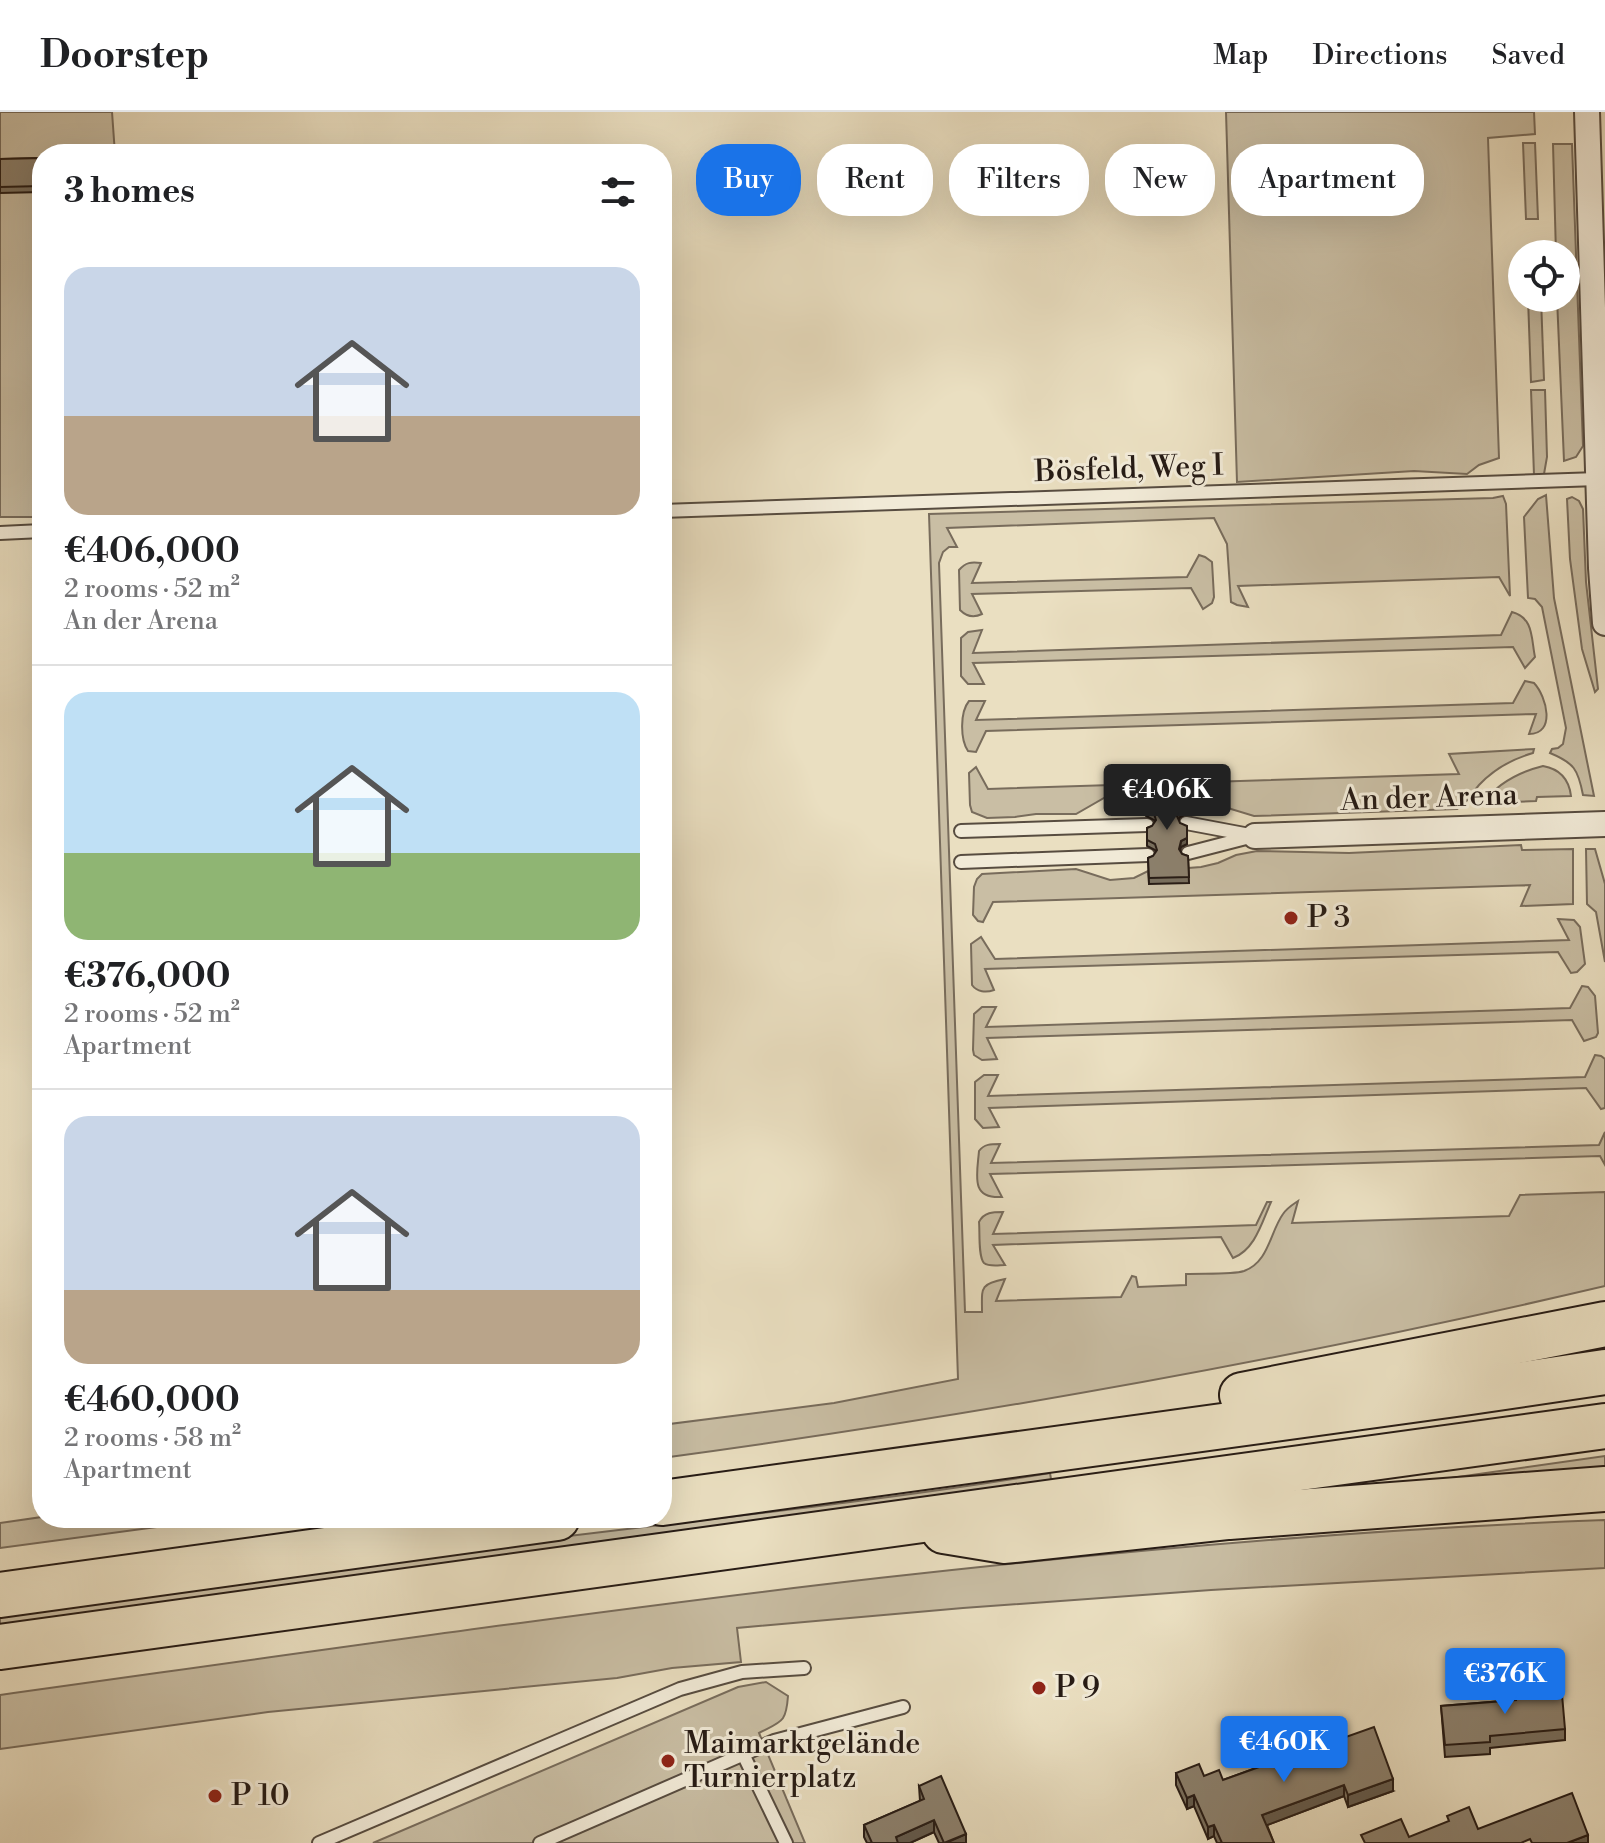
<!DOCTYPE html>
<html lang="en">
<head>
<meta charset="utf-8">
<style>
	:root { --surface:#fff; --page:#f6f6f6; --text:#202124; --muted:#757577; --line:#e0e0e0; --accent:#1a73e8 }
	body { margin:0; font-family:"Libre Bodoni",serif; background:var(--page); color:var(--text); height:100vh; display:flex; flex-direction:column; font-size:30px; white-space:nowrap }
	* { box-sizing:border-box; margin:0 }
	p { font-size:26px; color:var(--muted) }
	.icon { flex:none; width:44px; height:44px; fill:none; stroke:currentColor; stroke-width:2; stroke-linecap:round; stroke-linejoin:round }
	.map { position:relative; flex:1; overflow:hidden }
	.sheet { position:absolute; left:32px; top:32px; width:640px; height:1384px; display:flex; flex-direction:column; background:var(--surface); border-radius:32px; box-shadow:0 8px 32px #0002 }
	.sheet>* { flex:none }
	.guide { position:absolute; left:696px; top:32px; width:760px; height:72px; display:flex; gap:16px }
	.controls { position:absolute; left:1508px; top:128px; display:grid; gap:16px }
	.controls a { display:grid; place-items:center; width:72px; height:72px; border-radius:50%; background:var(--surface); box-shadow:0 8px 32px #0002; font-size:40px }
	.price { position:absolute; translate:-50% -68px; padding:0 18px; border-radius:8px; background:var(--accent); color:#fff; font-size:26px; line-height:52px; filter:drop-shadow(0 2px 4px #0008) }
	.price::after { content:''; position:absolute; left:50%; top:48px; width:24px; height:18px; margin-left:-12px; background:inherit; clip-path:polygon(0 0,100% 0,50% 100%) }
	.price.active { background:#222; color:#fff }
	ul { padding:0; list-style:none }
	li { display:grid; align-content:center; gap:16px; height:424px; padding:0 32px }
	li+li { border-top:2px solid var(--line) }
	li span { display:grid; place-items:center; height:248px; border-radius:24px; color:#555 }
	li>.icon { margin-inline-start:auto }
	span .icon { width:144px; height:144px; fill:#fffc; stroke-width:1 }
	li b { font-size:34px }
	h2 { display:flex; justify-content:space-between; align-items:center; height:96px; padding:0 32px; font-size:34px }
	.chip { padding:0 28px; border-radius:32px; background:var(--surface); box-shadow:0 8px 32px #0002; font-size:28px; line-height:72px }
	.chip.active { background:var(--accent); color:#fff }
	header { display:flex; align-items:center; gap:48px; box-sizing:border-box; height:112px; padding:0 40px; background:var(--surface); border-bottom:2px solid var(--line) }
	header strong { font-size:38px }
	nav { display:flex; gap:44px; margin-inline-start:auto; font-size:28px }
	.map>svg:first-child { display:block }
	.green { fill:#c9bea4; stroke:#786c5c; stroke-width:2 }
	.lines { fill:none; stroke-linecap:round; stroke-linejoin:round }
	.service-casing { stroke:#574c40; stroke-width:16 }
	.minor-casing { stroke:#574c40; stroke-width:28 }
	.motorway-casing { stroke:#261b15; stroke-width:48 }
	.service { stroke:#f1ead7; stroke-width:12 }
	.minor { stroke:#f1ead7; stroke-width:24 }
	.motorway { stroke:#eadfc1; stroke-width:44 }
	.wall { fill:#786f5f; stroke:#261b15; stroke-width:2 }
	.shaded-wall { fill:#625a4d; stroke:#261b15; stroke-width:2 }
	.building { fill:#8c816e; stroke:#261b15; stroke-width:2 }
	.poi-dot { fill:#8f2418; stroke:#f1ead7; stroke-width:3 }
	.labels { text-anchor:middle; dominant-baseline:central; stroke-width:6; stroke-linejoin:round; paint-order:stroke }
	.street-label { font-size:30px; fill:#261b15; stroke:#f1ead7 }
	.poi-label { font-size:30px; fill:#261b15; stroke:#f1ead7; text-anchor:start }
</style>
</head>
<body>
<header>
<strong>Doorstep</strong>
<nav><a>Map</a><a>Directions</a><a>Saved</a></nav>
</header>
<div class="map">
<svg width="1605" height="1731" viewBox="0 0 1605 1731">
	<rect width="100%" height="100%" fill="#eadfc1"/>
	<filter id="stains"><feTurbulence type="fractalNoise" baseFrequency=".0025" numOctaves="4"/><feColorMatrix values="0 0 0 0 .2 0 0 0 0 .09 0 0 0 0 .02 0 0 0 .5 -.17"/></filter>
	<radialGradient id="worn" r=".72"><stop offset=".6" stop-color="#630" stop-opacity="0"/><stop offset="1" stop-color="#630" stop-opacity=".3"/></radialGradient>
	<!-- green -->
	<g class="green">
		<polygon points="0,0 112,0 115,42 42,42 42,405 0,405"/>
		<polygon points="1226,0 1534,0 1535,22 1488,26 1499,346 1479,353 1467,362 1414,359 1237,370"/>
		<polygon points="1523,31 1535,31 1538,107 1526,107"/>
		<polygon points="1553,32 1572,32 1583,334 1576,345 1564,349 1557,186 1566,186 1566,142 1556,142"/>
		<polygon points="1528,186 1541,186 1544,268 1531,270"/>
		<polygon points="1531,278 1545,278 1547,345 1544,362 1534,363"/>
		<path d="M 1546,383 L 1554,486 L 1594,684 L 1583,683 C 1578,657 1574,651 1550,641 L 1552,637 L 1558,636 L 1563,632 L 1566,616 L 1542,495 L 1535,487 L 1528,486 L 1524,405 L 1538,387 Z"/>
		<path d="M 1503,384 L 1506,392 L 1510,484 L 1499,465 L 1238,474 L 1248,495 L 1237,493 L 1231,490 L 1227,432 L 1214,406 L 947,416 L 957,435 L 949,435 L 943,440 L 939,451 L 965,1200 L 982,1200 C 982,1176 979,1172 1005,1167 L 996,1189 L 1121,1185 L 1132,1164 L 1136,1165 L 1138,1175 L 1186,1173 L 1186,1162 C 1201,1161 1232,1163 1244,1159 C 1269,1150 1270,1120 1283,1102 C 1287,1096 1292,1093 1298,1089 L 1292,1111 L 1509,1104 L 1520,1083 L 1605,1080 L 1605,1174 C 1294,1247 979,1303 662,1346 L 662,1313 L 834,1291 L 958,1267 L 929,402 L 1493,386 Z"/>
		<polygon points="1572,385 1579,389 1583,397 1586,470 1598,577 1595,580 1582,537 1570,447 1567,387"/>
		<path d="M 1199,443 L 1205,445 L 1212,450 L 1214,485 L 1212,491 L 1203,497 L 1191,476 L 972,482 L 982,502 C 974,506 966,504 960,498 L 959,458 C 966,450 971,450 981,451 L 972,471 L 1187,465 Z"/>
		<path d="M 1512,500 C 1534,506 1531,526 1535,545 L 1525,556 L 1513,535 L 973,551 L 984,572 L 968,572 L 961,564 L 961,526 L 968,520 L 982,518 L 973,541 L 1501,523 Z"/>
		<path d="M 1525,569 L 1534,571 C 1547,585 1556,622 1529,622 L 1536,602 L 986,619 L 976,640 L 968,639 C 960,627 960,600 969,589 L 985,589 L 976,608 L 1513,591 Z"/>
		<path d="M 1534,637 L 1533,641 C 1512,647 1494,657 1479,673 C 1472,681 1467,692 1457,697 L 1254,704 L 1185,683 L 1104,686 L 1076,702 L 1036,702 L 1015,705 L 987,706 L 972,700 L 970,693 L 969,661 L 976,655 L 988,677 L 1459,662 L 1449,642 Z"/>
		<path d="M 1543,654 C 1560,657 1569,667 1571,684 L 1537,685 L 1536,689 L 1483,691 C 1498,671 1519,660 1543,654 Z"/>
		<polygon points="1521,733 1522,738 1573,737 1573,792 1521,794 1530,773 993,790 983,810 978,809 973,803 974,775 977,767 982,762 1076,757 1110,768 1134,766 1148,759 1149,771 1188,756 1201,755 1218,751 1236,743 1257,739 1349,741"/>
		<polygon points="1586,737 1595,737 1605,772 1605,850 1596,800 1587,792"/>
		<path d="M 1558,807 L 1574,808 L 1580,815 L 1585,852 L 1577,860 L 1571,861 L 1558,840 L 985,857 L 994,878 C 986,881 977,880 972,873 L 971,832 L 981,825 L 995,847 L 1569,828 Z"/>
		<polygon points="1582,874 1588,875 1595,884 1598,921 1596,925 1584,929 1572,908 987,926 997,947 982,948 974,943 973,938 974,902 982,895 996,895 986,915 1570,896"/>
		<polygon points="1595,943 1601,944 1605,947 1605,996 1601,997 1586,976 989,996 999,1015 983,1016 975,1007 975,970 984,963 998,963 988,984 1585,965"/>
		<path d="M 1605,1020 L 1605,1053 L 1600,1044 L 990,1062 L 1002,1085 C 970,1087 977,1063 979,1039 C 984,1032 991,1032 1000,1032 L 991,1051 L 1599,1033 Z"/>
		<path d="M 1267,1090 L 1271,1090 C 1262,1110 1255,1138 1233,1146 L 1221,1125 L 993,1133 L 1005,1153 C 999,1153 989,1155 984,1151 C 978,1145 980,1119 979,1110 C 984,1100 993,1100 1003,1100 L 993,1122 L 1256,1113 Z"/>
		<polygon points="1605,1344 1605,1359 1388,1375"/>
		<path d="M 1050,1361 L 1052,1373 L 0,1514 L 0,1503 C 168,1480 336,1455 504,1432 C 686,1409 869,1391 1050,1361 Z"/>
		<polygon points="42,1405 42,1406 224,1406 0,1436 0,1411"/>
		<path d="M 1605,1408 L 1605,1456 L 1211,1478 L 963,1496 L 737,1516 L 741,1550 L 672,1556 L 617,1566 L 268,1600 L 0,1637 L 0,1583 C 533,1509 1067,1428 1605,1408 Z"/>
		<path d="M 766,1570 L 788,1584 C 786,1611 782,1609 759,1621 L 805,1731 L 373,1731 L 738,1575 Z"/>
	</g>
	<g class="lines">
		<defs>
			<g id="service">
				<polyline points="662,399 1598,367"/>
				<polyline points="0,421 42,419"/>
				<polyline points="1186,711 1255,724"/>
				<polyline points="961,719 1147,713"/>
				<polyline points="1188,741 1250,725"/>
				<polyline points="961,750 1148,743"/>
				<polyline points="743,1642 786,1731"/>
				<polyline points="319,1731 680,1577 742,1560 804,1556"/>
				<polyline points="540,1731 774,1629 903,1595"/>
			</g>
			<g id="minor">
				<polyline points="1587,0 1601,456 1605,511"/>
				<polyline points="1255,724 1605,712"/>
			</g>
			<g id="motorway">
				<polyline points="1242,1283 1605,1212"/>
				<polyline points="662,1391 1470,1280 1605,1260"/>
				<polyline points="944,1419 1005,1429 1229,1405 1605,1377"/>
				<polyline points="0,1483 557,1406"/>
				<polyline points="0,1535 1605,1314"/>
			</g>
		</defs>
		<!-- service casing -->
		<use href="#service" class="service-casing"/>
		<!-- minor casing -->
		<use href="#minor" class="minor-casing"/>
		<!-- motorway casing -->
		<use href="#motorway" class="motorway-casing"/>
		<!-- service -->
		<use href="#service" class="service"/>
		<!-- minor -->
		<use href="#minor" class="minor"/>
		<!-- motorway -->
		<use href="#motorway" class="motorway"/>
	</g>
	<!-- wall -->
	<g class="wall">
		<polygon points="42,46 42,80 0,81 0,47"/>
		<polygon points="1146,676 1186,702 1180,705 1178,708 1187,732 1181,735 1180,738 1182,742 1188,744 1189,771 1149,772 1148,746 1153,744 1156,740 1155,738 1147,734 1147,716 1152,714 1155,710 1154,708 1146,704"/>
		<polygon points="1515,1576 1565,1617 1565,1628 1490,1636 1490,1642 1445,1645 1441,1594 1515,1588"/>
		<polygon points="1270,1641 1298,1642 1393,1679 1348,1695 1344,1684 1267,1713 1274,1731 1217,1731 1214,1724 1208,1727 1194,1694 1187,1697 1176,1673 1176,1661 1204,1664 1223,1668 1270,1651"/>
		<polygon points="919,1674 966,1731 939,1731 934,1720 910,1731 867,1731 864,1725 864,1713 920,1689"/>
	</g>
	<!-- shaded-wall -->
	<g class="shaded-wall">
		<polygon points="1186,696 1186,702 1180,705 1177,710 1177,704 1180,699"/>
		<polygon points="1187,726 1187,732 1181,735 1179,742 1181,729"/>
		<polygon points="1393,1667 1393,1679 1348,1695 1348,1683"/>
		<polygon points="1344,1673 1344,1684 1262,1715 1262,1703"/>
		<polygon points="1194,1683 1194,1694 1187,1697 1187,1686"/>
		<polygon points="934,1708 934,1720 910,1731 896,1731 896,1725"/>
		<polygon points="1214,1713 1214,1724 1208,1727 1208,1715"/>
		<polygon points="966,1722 966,1731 946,1731"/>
		<polygon points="1588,1723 1588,1731 1567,1731"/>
	</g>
	<!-- building -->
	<g class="building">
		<polygon points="42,46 42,74 0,75 0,47"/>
		<polygon points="1185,674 1186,696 1180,699 1177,704 1180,711 1187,714 1187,726 1181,729 1179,737 1182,742 1188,744 1189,765 1149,766 1148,746 1153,744 1157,738 1155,732 1147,728 1147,716 1152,714 1156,708 1154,702 1146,698 1146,676"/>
		<polygon points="1561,1571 1565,1617 1490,1624 1490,1630 1445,1633 1441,1594 1516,1588 1515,1576"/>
		<polygon points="1374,1615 1393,1667 1348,1683 1344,1673 1262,1703 1274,1731 1222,1731 1214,1713 1208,1715 1194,1683 1187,1686 1176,1661 1199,1652 1204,1664 1219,1658 1223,1668 1273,1650 1270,1641 1295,1632 1298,1642"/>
		<polygon points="941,1664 966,1722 944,1731 934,1708 896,1725 898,1731 872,1731 864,1713 924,1687 919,1674"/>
		<polygon points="1572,1681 1588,1723 1567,1731 1532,1731 1530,1727 1521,1731 1365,1731 1361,1723 1401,1707 1409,1725 1449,1709 1447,1704 1469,1695 1478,1717"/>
	</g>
	<!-- markers -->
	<g class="poi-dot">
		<circle cx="1291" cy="806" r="8"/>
		<circle cx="1039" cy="1576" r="8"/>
		<circle cx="668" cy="1649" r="8"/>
		<circle cx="215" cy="1684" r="8"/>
	</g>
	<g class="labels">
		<!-- street labels -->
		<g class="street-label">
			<text transform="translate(1129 357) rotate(-2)">Bösfeld, Weg I</text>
			<text transform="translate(1429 686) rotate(-2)">An der Arena</text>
		</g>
		<!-- poi labels -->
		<g class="poi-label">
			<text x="1307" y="806">P 3</text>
			<text x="1055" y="1576">P 9</text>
			<text x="684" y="1632">Maimarktgelände<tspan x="684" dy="34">Turnierplatz</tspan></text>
			<text x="231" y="1684">P 10</text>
		</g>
	</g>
	<rect width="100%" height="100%" filter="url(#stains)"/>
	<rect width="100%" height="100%" fill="url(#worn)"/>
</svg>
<div class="controls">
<a><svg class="icon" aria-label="locate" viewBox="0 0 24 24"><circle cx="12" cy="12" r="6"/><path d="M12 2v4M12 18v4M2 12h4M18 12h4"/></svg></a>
</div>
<b class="price active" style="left:1167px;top:720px">€406K</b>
<b class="price" style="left:1505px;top:1604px">€376K</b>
<b class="price" style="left:1284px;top:1672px">€460K</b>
<div class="guide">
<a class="chip active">Buy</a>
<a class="chip">Rent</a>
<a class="chip">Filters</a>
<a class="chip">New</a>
<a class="chip">Apartment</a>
</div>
<section class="sheet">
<h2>3 homes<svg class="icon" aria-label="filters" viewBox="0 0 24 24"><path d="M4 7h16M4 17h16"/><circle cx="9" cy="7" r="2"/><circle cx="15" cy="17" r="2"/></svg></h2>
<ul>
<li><span style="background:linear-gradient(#c9d6e8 60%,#b9a48a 0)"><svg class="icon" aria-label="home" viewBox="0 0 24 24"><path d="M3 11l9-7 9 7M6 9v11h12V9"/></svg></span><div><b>€406,000</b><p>2 rooms · 52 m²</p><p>An der Arena</p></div></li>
<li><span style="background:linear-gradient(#bfe0f5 65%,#8fb573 0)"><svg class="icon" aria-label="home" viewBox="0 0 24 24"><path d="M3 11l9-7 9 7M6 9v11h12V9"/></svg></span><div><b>€376,000</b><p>2 rooms · 52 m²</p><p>Apartment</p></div></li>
<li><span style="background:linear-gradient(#c9d6e8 70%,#b9a48a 0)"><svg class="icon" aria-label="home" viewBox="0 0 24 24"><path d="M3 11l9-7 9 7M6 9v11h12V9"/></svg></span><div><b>€460,000</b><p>2 rooms · 58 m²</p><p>Apartment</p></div></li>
</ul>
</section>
</div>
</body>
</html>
